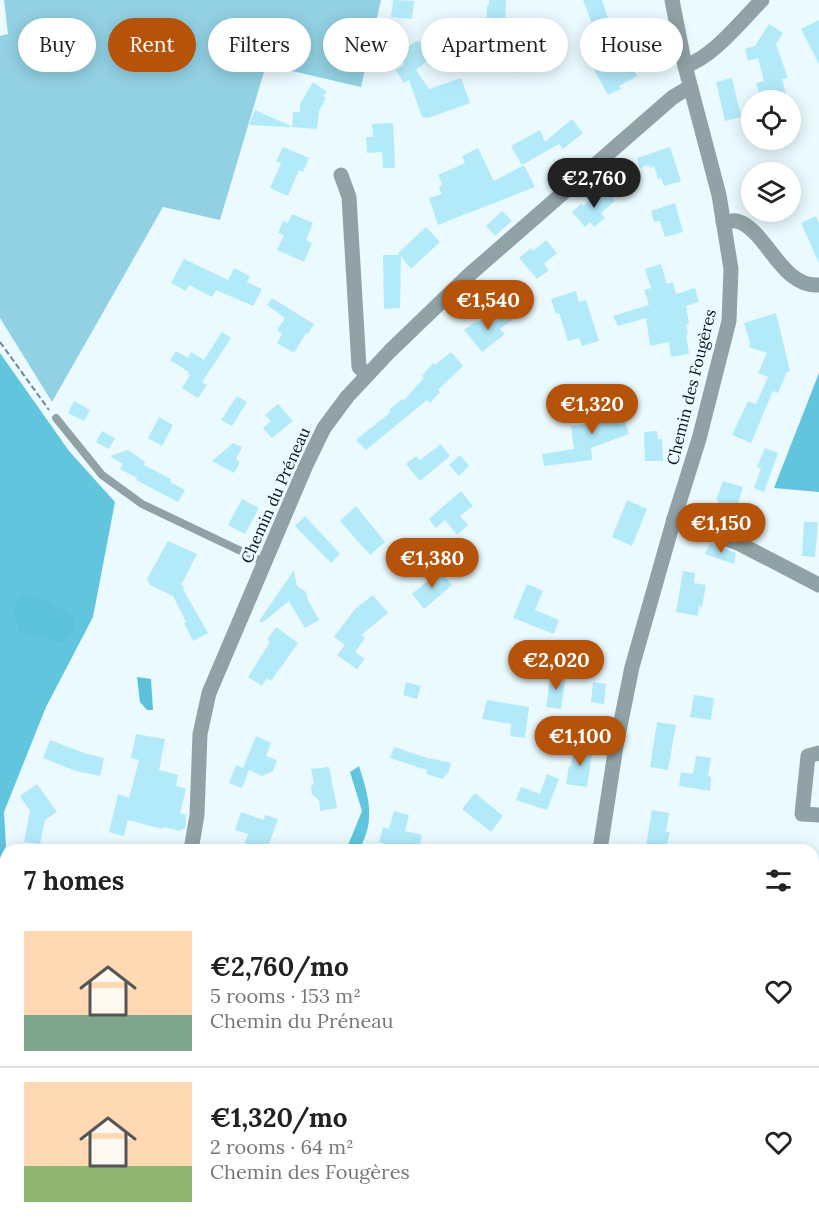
<!DOCTYPE html>
<html lang="en">
<head>
<meta charset="utf-8">
<style>
	:root { --surface:#fff; --page:#f6f6f6; --text:#222; --muted:#767676; --line:#e0e0e0; --accent:#b45309 }
	body { margin:0; font-family:Lora,serif; background:var(--page); color:var(--text); height:100vh; display:flex; flex-direction:column; font-size:22px; white-space:nowrap }
	* { box-sizing:border-box; margin:0 }
	p { font-size:20px; color:var(--muted) }
	.icon { flex:none; width:33px; height:33px; fill:none; stroke:currentColor; stroke-width:2; stroke-linecap:round; stroke-linejoin:round }
	.map { position:relative; flex:1; overflow:hidden }
	.details { position:absolute; left:0px; top:844px; width:819px; height:386px; display:flex; flex-direction:column; background:var(--surface); border-radius:18px 18px 0 0; box-shadow:0 3px 15px #0003 }
	.details>* { flex:none }
	.hud { position:absolute; left:18px; top:18px; width:783px; height:54px; display:flex; gap:12px }
	.controls { position:absolute; left:741px; top:90px; display:grid; gap:12px }
	.controls a { display:grid; place-items:center; width:60px; height:60px; border-radius:50%; background:var(--surface); box-shadow:0 3px 15px #0003; font-size:30px }
	.price { position:absolute; translate:-50% -51px; padding:0 14px; border-radius:21px; background:var(--accent); color:#fff; font-size:20px; line-height:39px; filter:drop-shadow(0 2px 3px #0008) }
	.price::after { content:''; position:absolute; left:50%; top:36px; width:18px; height:14px; margin-left:-9px; background:inherit; clip-path:polygon(0 0,100% 0,50% 100%) }
	.price.selected { background:#222; color:#fff }
	ul { padding:0; list-style:none }
	li { display:flex; align-items:center; gap:18px; height:150px; padding:0 24px }
	li+li { border-top:2px solid var(--line) }
	li span { display:grid; place-items:center; flex:none; width:168px; height:120px; border-radius:0px; color:#555 }
	li>.icon { margin-inline-start:auto }
	span .icon { width:72px; height:72px; fill:#fffc; stroke-width:1 }
	li b { font-size:26px }
	h2 { display:flex; justify-content:space-between; align-items:center; height:72px; padding:0 24px; font-size:26px }
	.chip { padding:0 21px; border-radius:27px; background:var(--surface); box-shadow:0 3px 15px #0003; font-size:21px; line-height:54px }
	.chip.selected { background:var(--accent); color:#fff }
	.map>svg:first-child { display:block }
	.green { fill:#92d1e3 }
	.forest { fill:#61c5de }
	.water { fill:#5cc1da }
	.building { fill:#b3eafa }
	.lines { fill:none; stroke-linecap:round; stroke-linejoin:round }
	.path { stroke:#77878b; stroke-width:2; stroke-dasharray:6 3; stroke-linecap:butt }
	.lane { stroke:#91a2a6; stroke-width:8 }
	.street { stroke:#91a2a6; stroke-width:15 }
	.labels { text-anchor:middle; dominant-baseline:central; stroke-width:6; stroke-linejoin:round; paint-order:stroke }
	.street-label { font-size:16px; fill:#07161a; stroke:#eafaff }
</style>
</head>
<body>
<div class="map">
<svg width="819" height="1229" viewBox="0 0 819 1229">
	<rect width="100%" height="100%" fill="#eafaff"/>
	<!-- green -->
	<polygon class="green" points="4,0 381,0 361,87 266,65 220,220 163,207 52,402 0,318 0,36 8,34"/>
	<!-- forest -->
	<g class="forest">
		<polygon points="0,353 69,451 115,502 93,617 46,707 4,812 6,846 0,858"/>
		<polygon points="819,373 819,492 774,488"/>
		<path d="M 359,766 C 369,798 376,820 359,850 L 346,850 L 362,811 L 350,772 Z"/>
	</g>
	<!-- water -->
	<g class="water">
		<polygon points="24,595 42,598 74,617 73,631 63,643 20,633 14,614 17,599"/>
		<polygon points="137,677 151,679 153,710 147,710 140,702"/>
	</g>
	<!-- building -->
	<g class="building">
		<polygon points="393,0 414,1 412,19 391,17"/>
		<polygon points="489,0 506,0 505,36 486,35 487,5 489,5"/>
		<polygon points="583,0 602,0 609,21 593,26"/>
		<polygon points="819,20 819,64 801,29"/>
		<polygon points="769,24 783,33 776,44 788,78 782,79 786,94 761,100 756,83 764,81 758,58 748,61 745,49 755,46"/>
		<polygon points="557,29 566,45 517,73 508,57"/>
		<polygon points="417,41 432,45 437,53 416,70 429,89 461,78 470,103 428,118 422,117 409,80 404,83 396,70 404,65 400,51"/>
		<polygon points="637,54 643,64 633,69 637,76 619,86 621,89 608,95 591,64 604,57 607,63 619,56 622,62"/>
		<polygon points="732,78 741,117 725,121 716,82"/>
		<polygon points="313,82 327,92 323,96 326,98 319,111 317,129 292,127 293,112 300,112 300,104"/>
		<polygon points="255,110 291,126 291,127 249,125"/>
		<polygon points="572,119 583,133 563,149 559,144 522,165 511,146 540,130 545,142"/>
		<polygon points="393,123 395,168 383,168 382,152 367,153 366,137 373,137 372,124"/>
		<polygon points="283,147 309,158 303,172 299,170 288,196 270,188 281,163 276,161"/>
		<polygon points="670,147 681,181 664,186 661,178 658,179 654,166 650,168 649,165 640,168 637,158"/>
		<polygon points="478,148 494,181 524,165 535,187 438,225 429,198 442,194 439,188 442,184 438,175 465,163 462,156"/>
		<polygon points="603,188 615,201 601,213 605,218 594,227 590,222 585,227 572,212 581,204 583,206"/>
		<polygon points="675,203 683,232 665,237 660,221 654,222 651,211"/>
		<polygon points="502,211 512,221 495,236 486,226"/>
		<polygon points="292,214 313,223 306,240 312,243 304,262 277,250 284,235 278,233 283,221 288,223"/>
		<polygon points="816,216 819,223 819,263 801,223"/>
		<polygon points="426,227 440,242 411,269 401,256 400,308 384,309 383,255 399,255 398,253"/>
		<polygon points="546,240 557,253 544,264 549,270 537,279 519,258 531,248 533,251"/>
		<polygon points="184,259 228,280 234,268 250,276 247,282 262,289 253,306 216,290 212,297 189,285 186,291 171,283"/>
		<polygon points="661,264 667,284 673,282 676,294 695,288 699,302 686,306 689,324 686,325 688,334 686,334 689,354 671,357 669,342 650,346 646,318 618,326 613,316 649,305 644,290 651,288 645,269"/>
		<polygon points="576,291 579,302 586,300 599,341 582,346 579,338 568,341 559,313 556,314 551,299"/>
		<polygon points="272,298 314,324 308,334 306,333 294,353 277,343 282,334 277,330 285,318 267,305"/>
		<polygon points="506,313 512,320 500,329 505,334 482,352 464,330 474,323"/>
		<polygon points="776,313 790,371 787,372 778,393 773,391 751,443 732,435 748,401 756,404 768,377 758,373 767,353 749,347 750,343 744,323"/>
		<polygon points="222,332 231,338 202,382 207,385 198,398 182,388 190,375 187,374 189,372 170,360 176,351 188,358 191,352 204,360"/>
		<polygon points="451,352 463,366 438,390 440,392 430,403 427,400 366,450 356,440 391,412 389,410 402,399 404,400 424,378 422,376 433,363 435,365"/>
		<polygon points="615,391 629,434 591,448 592,460 544,466 542,454 574,449 571,426 608,422 600,396"/>
		<polygon points="237,396 247,402 232,426 221,420"/>
		<polygon points="74,401 90,410 84,421 68,413"/>
		<polygon points="278,404 293,421 272,438 263,428 271,421 265,415"/>
		<polygon points="159,417 173,425 162,446 148,438"/>
		<polygon points="102,431 115,438 109,449 96,442"/>
		<polygon points="657,431 658,439 662,439 663,461 645,461 644,432"/>
		<polygon points="233,443 242,447 236,459 240,462 234,473 212,461"/>
		<polygon points="441,444 450,456 420,481 406,464 416,456 420,460"/>
		<polygon points="765,448 778,453 764,492 754,488 761,468 757,467"/>
		<polygon points="128,450 145,462 144,465 171,479 170,482 185,490 178,502 136,480 137,478 120,469 123,464 110,456"/>
		<polygon points="460,455 469,466 459,476 449,465"/>
		<polygon points="723,481 743,487 732,522 714,516 719,501 716,500"/>
		<polygon points="461,491 473,506 460,516 468,525 457,535 445,520 436,528 429,519"/>
		<polygon points="242,499 259,508 245,534 228,525"/>
		<polygon points="627,500 647,509 632,546 612,537"/>
		<polygon points="356,506 385,542 370,555 340,521"/>
		<polygon points="305,516 340,554 331,563 295,526"/>
		<polygon points="804,522 818,522 815,557 802,556"/>
		<polygon points="168,541 197,554 181,585 184,586 183,589 208,633 193,641 184,623 186,622 173,596 150,585 147,579"/>
		<polygon points="710,543 736,553 734,564 705,554"/>
		<polygon points="438,569 452,585 424,609 412,594 431,578 429,577"/>
		<polygon points="294,570 297,586 306,592 308,600 319,620 305,628 289,601 262,623 259,621"/>
		<polygon points="683,571 695,573 694,583 706,585 702,607 699,606 698,616 676,612"/>
		<polygon points="527,584 543,591 535,610 559,620 554,634 513,618"/>
		<polygon points="373,595 388,613 361,635 365,638 355,652 365,659 357,669 337,655 345,645 334,637 355,609"/>
		<polygon points="276,627 298,643 271,681 267,678 262,686 248,677 270,642 267,640"/>
		<polygon points="551,673 566,675 561,709 546,707"/>
		<polygon points="406,682 421,686 417,699 403,695"/>
		<polygon points="593,682 606,684 604,704 591,702"/>
		<polygon points="694,695 714,698 711,720 690,717"/>
		<polygon points="487,700 529,707 525,738 510,736 511,724 482,719"/>
		<polygon points="657,722 676,725 668,770 650,767"/>
		<polygon points="136,734 165,739 159,770 178,775 176,786 186,789 180,813 186,815 186,823 185,829 182,829 181,831 163,827 162,829 128,820 124,836 109,832 118,794 129,798 139,760 131,758"/>
		<polygon points="256,736 271,743 266,756 277,760 273,771 262,776 249,770 242,788 229,783 236,765 243,768"/>
		<polygon points="50,740 87,754 104,758 100,776 76,771 43,758"/>
		<polygon points="579,745 593,747 587,787 566,784 569,766 571,767 573,754 578,755"/>
		<polygon points="394,747 430,759 430,758 451,763 448,774 447,773 443,779 426,774 427,770 390,758"/>
		<polygon points="696,756 711,758 708,776 711,777 710,791 679,786 681,772 693,774"/>
		<polygon points="329,767 337,808 320,811 319,800 312,794 311,787 314,783 311,769"/>
		<polygon points="547,774 559,779 547,810 516,800 521,787 540,794"/>
		<polygon points="37,784 57,812 45,820 40,844 24,842 30,811 20,796"/>
		<polygon points="475,793 503,816 491,832 462,809"/>
		<polygon points="652,810 669,813 666,832 670,832 666,849 646,846"/>
		<polygon points="394,811 409,815 405,831 422,835 419,850 402,846 399,848 379,842 383,827 389,829"/>
		<polygon points="241,812 264,820 265,815 278,819 267,850 251,850 243,848 248,834 235,830"/>
	</g>
	<g class="lines">
		<!-- path -->
		<polyline class="path" points="0,342 49,410"/>
		<!-- lane -->
		<polyline class="lane" points="56,418 102,475 142,504 264,562"/>
		<!-- street -->
		<g class="street">
			<path d="M 685,66 C 713,57 741,21 762,0"/>
			<polyline points="341,175 349,197 359,367 367,375"/>
			<path d="M 723,222 C 728,222 733,220 737,221 C 767,230 781,288 819,285"/>
			<polyline points="674,519 740,544 819,585"/>
			<polyline points="819,753 808,756 802,814 819,815"/>
			<polyline points="191,850 197,815 200,734 209,693 306,465 324,428 347,397 390,351 469,275 673,97 690,87"/>
			<polyline points="600,850 616,746 632,667 674,519 699,439 729,321 731,269 719,195 685,66 672,0"/>
			<polyline points="813,1169 819,1172"/>
			<polyline points="562,1224 567,1229"/>
			<polyline points="673,1224 673,1229"/>
			<polyline points="134,1229 135,1224"/>
		</g>
	</g>
	<g class="labels">
		<!-- street labels -->
		<g class="street-label">
			<text transform="translate(691 387) rotate(-76)">Chemin des Fougères</text>
			<text transform="translate(275 495) rotate(-66)">Chemin du Préneau</text>
		</g>
	</g>
</svg>
<div class="controls">
<a><svg class="icon" aria-label="locate" viewBox="0 0 24 24"><circle cx="12" cy="12" r="6"/><path d="M12 2v4M12 18v4M2 12h4M18 12h4"/></svg></a>
<a><svg class="icon" aria-label="layers" viewBox="0 0 24 24"><path d="M12 4l9 5-9 5-9-5zM3 14l9 5 9-5"/></svg></a>
</div>
<b class="price selected" style="left:594px;top:209px">€2,760</b>
<b class="price" style="left:488px;top:331px">€1,540</b>
<b class="price" style="left:592px;top:435px">€1,320</b>
<b class="price" style="left:721px;top:554px">€1,150</b>
<b class="price" style="left:432px;top:589px">€1,380</b>
<b class="price" style="left:556px;top:691px">€2,020</b>
<b class="price" style="left:580px;top:767px">€1,100</b>
<div class="hud">
<a class="chip">Buy</a>
<a class="chip selected">Rent</a>
<a class="chip">Filters</a>
<a class="chip">New</a>
<a class="chip">Apartment</a>
<a class="chip">House</a>
</div>
<section class="details">
<h2>7 homes<svg class="icon" aria-label="filters" viewBox="0 0 24 24"><path d="M4 7h16M4 17h16"/><circle cx="9" cy="7" r="2"/><circle cx="15" cy="17" r="2"/></svg></h2>
<ul>
<li><span style="background:linear-gradient(#ffd9b3 70%,#7fa58c 0)"><svg class="icon" aria-label="home" viewBox="0 0 24 24"><path d="M3 11l9-7 9 7M6 9v11h12V9"/></svg></span><div><b>€2,760/mo</b><p>5 rooms · 153 m²</p><p>Chemin du Préneau</p></div><svg class="icon" aria-label="heart" viewBox="0 0 24 24"><path d="M12 20l-8-8c-3-5 5-10 8-4 3-6 11-1 8 4z"/></svg></li>
<li><span style="background:linear-gradient(#ffd9b3 70%,#8fb573 0)"><svg class="icon" aria-label="home" viewBox="0 0 24 24"><path d="M3 11l9-7 9 7M6 9v11h12V9"/></svg></span><div><b>€1,320/mo</b><p>2 rooms · 64 m²</p><p>Chemin des Fougères</p></div><svg class="icon" aria-label="heart" viewBox="0 0 24 24"><path d="M12 20l-8-8c-3-5 5-10 8-4 3-6 11-1 8 4z"/></svg></li>
</ul>
</section>
</div>
</body>
</html>
